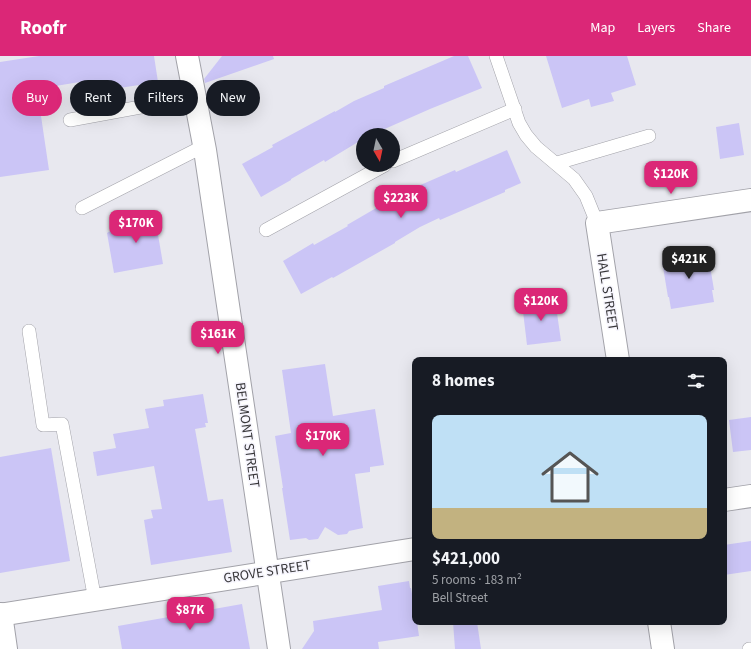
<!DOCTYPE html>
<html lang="en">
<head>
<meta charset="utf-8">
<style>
	:root { --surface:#171b24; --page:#242831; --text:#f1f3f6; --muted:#9ea1a6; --line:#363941; --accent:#db2777 }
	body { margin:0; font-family:"Source Sans 3",sans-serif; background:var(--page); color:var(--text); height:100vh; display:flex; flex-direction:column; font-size:15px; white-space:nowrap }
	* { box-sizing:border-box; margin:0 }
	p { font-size:13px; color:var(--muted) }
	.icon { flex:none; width:22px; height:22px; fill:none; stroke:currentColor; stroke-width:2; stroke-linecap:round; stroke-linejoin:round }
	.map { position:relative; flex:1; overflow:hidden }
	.sheet { position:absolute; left:412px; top:301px; width:315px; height:268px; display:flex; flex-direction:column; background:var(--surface); border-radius:8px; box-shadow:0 4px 16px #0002 }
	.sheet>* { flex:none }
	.top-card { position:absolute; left:12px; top:24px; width:340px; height:36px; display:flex; gap:8px }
	.needle { width:26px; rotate:171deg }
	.fabs { position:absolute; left:356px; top:72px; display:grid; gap:8px }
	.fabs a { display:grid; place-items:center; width:44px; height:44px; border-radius:50%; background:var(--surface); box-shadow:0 4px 16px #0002; font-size:20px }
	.price { position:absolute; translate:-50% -34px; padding:0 9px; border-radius:8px; background:var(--accent); color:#fff; font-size:13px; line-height:26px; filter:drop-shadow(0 1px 2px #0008) }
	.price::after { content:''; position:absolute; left:50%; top:24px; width:12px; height:9px; margin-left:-6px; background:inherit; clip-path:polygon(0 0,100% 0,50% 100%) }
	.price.current { background:#222; color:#fff }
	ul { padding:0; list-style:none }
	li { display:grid; align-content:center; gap:8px; height:212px; padding:0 20px }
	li+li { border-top:1px solid var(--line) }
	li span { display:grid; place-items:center; height:124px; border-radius:8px; color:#555 }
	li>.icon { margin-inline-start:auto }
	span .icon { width:72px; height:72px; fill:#fffc; stroke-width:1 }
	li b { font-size:17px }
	h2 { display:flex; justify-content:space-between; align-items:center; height:48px; padding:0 20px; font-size:17px }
	.chip { padding:0 14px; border-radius:18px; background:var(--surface); box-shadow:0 4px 16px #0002; font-size:14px; line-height:36px }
	.chip.current { background:var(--accent); color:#fff }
	header { display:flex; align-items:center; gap:24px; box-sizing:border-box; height:56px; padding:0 20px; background:var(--accent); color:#fff }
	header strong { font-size:19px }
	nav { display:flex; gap:22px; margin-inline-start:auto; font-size:14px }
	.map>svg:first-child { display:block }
	.building { fill:#cbc5f6 }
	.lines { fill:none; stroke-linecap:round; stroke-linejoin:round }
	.lane-casing { stroke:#a2a2a9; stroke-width:14 }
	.street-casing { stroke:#a2a2a9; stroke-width:24 }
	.lane { stroke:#fff; stroke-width:13 }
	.street { stroke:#fff; stroke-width:22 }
	.labels { text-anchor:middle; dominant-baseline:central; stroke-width:3; stroke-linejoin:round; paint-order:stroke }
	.street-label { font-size:14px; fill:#38373a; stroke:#f6f5fd }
</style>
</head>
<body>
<header>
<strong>Roofr</strong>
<nav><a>Map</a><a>Layers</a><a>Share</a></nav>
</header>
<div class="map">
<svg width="751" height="593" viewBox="0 0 751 593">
	<rect width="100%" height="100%" fill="#e8e8ef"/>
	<!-- building -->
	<g class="building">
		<polygon points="39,0 154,0 158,26 94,36 92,24 37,33 49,114 0,121 0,6"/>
		<polygon points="222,0 273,0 274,3 205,27 204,23"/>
		<polygon points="454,0 468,0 482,32 430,53 371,79 363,79 363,83 325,106 324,104 291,123 291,124 261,141 242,108 273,91 272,89 335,55 335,56 354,45 384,32 384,30"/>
		<polygon points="546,0 627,0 636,29 611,37 614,45 591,51 589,43 562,52"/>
		<polygon points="739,67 744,99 720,103 716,71"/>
		<polygon points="507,94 521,127 505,134 505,136 440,164 439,162 420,171 395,186 395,187 333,222 332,221 301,238 283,205 313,187 314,189 348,170 347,169 402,137 455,114 456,116"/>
		<polygon points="154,155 163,208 114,217 107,177 140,157"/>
		<polygon points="694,196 695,200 708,198 714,234 712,234 714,246 671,253 669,241 668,241 662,205 675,203 675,199"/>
		<polygon points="555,243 561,285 527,289 522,247"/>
		<polygon points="325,308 333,360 375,353 384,409 370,411 370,416 355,418 363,472 349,475 347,478 338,479 325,471 318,483 309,484 306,482 290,484 282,432 283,432 275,380 291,377 282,314"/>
		<polygon points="203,338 208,367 205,367 206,371 195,373 208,445 223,443 232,496 151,509 144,464 153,462 151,454 162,453 154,410 97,420 93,396 116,392 113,378 149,372 145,353 164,350 163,344"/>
		<polygon points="751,361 751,394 733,396 729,364"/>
		<polygon points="51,392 70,505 0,517 0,401"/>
		<polygon points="751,485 751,515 724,519 724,489"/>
		<polygon points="409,525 410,532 411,532 415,556 415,566 417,566 419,580 378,586 379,593 302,593 314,575 313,565 382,554 378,530"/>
		<polygon points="242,548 250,593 122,593 118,570"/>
		<polygon points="453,566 477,566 481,593 455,593"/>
	</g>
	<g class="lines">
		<defs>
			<g id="lane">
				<polyline points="496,0 519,67 526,79 536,91 574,123 586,140 597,167"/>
				<polyline points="70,64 195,41"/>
				<polyline points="393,105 515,53"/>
				<polyline points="557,107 649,80"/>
				<polyline points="82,152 204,90"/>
				<polyline points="266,174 385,109"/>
				<polyline points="29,275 43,369 62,368 95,544"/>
				<polyline points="749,593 751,593"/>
			</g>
			<g id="street">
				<polyline points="187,0 205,94 279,593"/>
				<polyline points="618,304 597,167 751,144"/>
				<polyline points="724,444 751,440"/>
				<polyline points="1,558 6,593"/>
				<polyline points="0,559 415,493"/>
				<polyline points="659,566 663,593"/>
			</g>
		</defs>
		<!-- lane casing -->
		<use href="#lane" class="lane-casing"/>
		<!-- street casing -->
		<use href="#street" class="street-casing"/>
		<!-- lane -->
		<use href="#lane" class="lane"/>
		<!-- street -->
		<use href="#street" class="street"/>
	</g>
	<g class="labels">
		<!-- street labels -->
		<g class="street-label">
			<text transform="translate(607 236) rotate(81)">HALL STREET</text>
			<text transform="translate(247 379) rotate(82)">BELMONT STREET</text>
			<text transform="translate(267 516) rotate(-9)">GROVE STREET</text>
		</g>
	</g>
</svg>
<div class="fabs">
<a><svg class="needle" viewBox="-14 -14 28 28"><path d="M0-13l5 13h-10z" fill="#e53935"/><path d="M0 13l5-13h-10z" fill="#9ea1a6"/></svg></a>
</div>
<b class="price" style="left:671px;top:139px">$120K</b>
<b class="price" style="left:401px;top:163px">$223K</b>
<b class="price" style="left:136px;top:188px">$170K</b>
<b class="price current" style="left:689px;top:224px">$421K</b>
<b class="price" style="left:541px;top:266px">$120K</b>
<b class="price" style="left:218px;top:299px">$161K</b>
<b class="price" style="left:323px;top:401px">$170K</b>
<b class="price" style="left:190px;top:575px">$87K</b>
<div class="top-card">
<a class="chip current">Buy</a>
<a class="chip">Rent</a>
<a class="chip">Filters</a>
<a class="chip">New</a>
</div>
<section class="sheet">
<h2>8 homes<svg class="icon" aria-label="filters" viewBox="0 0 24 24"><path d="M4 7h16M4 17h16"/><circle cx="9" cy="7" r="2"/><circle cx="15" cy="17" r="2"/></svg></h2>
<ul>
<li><span style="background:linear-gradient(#bfe0f5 75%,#c2b280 0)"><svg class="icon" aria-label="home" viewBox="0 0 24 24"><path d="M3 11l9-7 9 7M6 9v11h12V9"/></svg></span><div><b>$421,000</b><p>5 rooms · 183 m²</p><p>Bell Street</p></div></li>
</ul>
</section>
</div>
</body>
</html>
